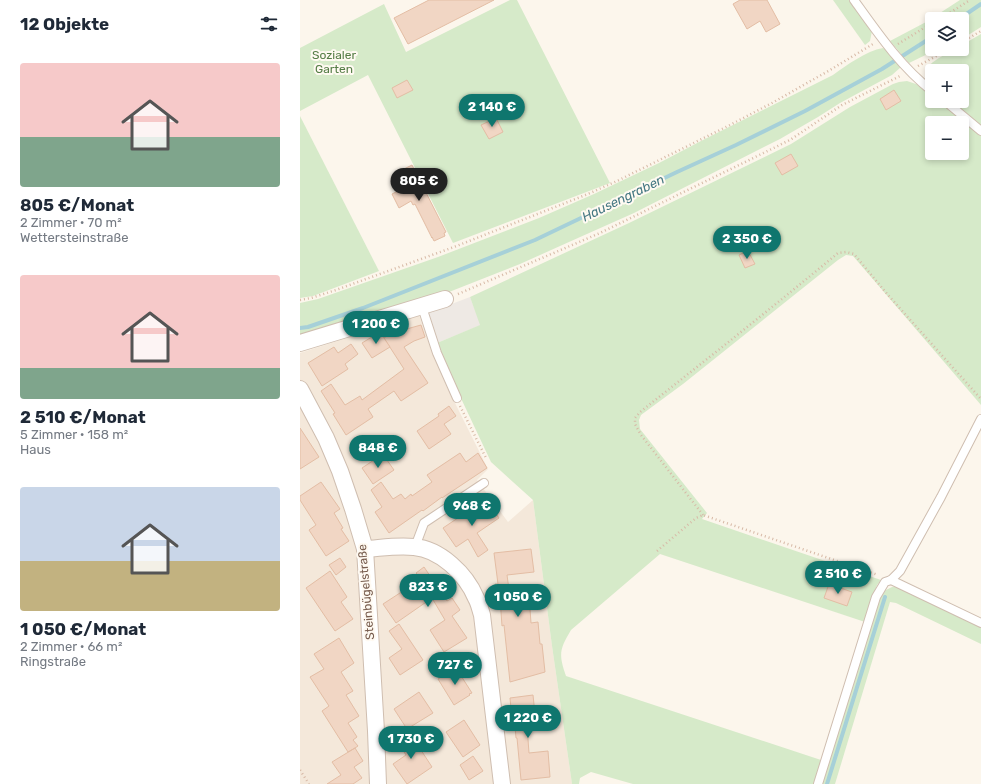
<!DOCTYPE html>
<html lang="de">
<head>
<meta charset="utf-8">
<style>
	:root { --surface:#fff; --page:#f2f2f3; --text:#1f2937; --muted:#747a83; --accent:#0f766e }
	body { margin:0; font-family:Rubik,sans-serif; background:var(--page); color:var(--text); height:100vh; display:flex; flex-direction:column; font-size:15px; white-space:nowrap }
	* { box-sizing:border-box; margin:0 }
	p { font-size:13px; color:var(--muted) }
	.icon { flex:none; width:22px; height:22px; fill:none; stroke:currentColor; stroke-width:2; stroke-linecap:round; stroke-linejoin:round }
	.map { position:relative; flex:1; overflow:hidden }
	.sheet { display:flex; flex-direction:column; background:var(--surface); width:300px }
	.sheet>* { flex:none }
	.fabs { position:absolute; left:625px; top:12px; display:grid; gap:8px }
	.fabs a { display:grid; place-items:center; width:44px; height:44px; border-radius:4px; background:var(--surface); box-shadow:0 2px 6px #0003; font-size:20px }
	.price { position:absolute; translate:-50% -34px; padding:0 9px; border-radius:14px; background:var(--accent); color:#fff; font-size:13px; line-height:26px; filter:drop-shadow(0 1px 2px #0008) }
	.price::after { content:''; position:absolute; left:50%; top:24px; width:12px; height:9px; margin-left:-6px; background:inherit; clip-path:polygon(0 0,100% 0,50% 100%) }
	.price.selected { background:#222; color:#fff }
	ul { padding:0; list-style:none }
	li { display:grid; align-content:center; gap:8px; height:212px; padding:0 20px }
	li span { display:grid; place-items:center; height:124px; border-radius:4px; color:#555 }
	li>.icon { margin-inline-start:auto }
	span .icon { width:72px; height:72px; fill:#fffc; stroke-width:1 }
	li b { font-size:17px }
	h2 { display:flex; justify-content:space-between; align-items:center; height:48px; padding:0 20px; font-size:17px }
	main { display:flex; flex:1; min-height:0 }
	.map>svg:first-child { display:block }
	.residential { fill:#f4e8da }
	.industrial { fill:#eee9e4 }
	.green { fill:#d6eac9; fill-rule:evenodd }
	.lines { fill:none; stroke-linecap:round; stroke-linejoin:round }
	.stream { stroke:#a6d0d8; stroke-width:4 }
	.building { fill:#f1d6c4; stroke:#e3bda4 }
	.service-casing { stroke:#cfbeb0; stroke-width:10 }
	.minor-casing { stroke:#cfbeb0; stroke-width:18 }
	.path { stroke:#d7b9a6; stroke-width:2.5; stroke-dasharray:1 3; stroke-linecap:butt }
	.service { stroke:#fff; stroke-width:8 }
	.minor { stroke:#fff; stroke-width:16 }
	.labels { text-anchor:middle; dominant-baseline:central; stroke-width:4; stroke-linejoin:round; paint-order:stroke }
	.park-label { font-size:12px; fill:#557d46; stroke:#fffaf2 }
	.street-label { font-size:12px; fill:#785d4e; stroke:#fffaf2 }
	.water-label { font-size:13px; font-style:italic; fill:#457883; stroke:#fffaf2 }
</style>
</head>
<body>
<main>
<section class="sheet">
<h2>12 Objekte<svg class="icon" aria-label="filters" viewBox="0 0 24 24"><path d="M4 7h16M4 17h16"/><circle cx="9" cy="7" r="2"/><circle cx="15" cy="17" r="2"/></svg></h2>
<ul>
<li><span style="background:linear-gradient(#f6c9c9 60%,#7fa58c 0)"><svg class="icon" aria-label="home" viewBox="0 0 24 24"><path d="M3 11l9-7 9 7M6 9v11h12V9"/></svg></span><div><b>805 €/Monat</b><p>2 Zimmer · 70 m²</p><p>Wettersteinstraße</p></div></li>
<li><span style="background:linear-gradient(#f6c9c9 75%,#7fa58c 0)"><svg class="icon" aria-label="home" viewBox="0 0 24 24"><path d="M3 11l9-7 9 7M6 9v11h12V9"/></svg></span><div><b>2 510 €/Monat</b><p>5 Zimmer · 158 m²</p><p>Haus</p></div></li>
<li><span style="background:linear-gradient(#c9d6e8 60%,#c2b280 0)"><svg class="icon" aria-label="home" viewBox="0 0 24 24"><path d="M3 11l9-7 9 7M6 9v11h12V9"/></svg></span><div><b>1 050 €/Monat</b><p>2 Zimmer · 66 m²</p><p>Ringstraße</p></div></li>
</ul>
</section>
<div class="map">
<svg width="681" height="784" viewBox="0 0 681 784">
	<rect width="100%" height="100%" fill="#fcf6ec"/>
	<!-- residential -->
	<polygon class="residential" points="119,315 129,343 147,387 188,469 177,480 208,522 233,500 252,646 272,784 0,784 0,353"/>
	<!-- industrial -->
	<polygon class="industrial" points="170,297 181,325 137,343 128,313"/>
	<!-- green -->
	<g class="green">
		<polygon points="210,0 217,0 310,183 153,243 68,75 0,111 0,48 84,4 106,52"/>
		<polygon points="533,0 550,0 572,31 570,41 565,45"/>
		<polygon points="660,0 681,0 681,27 662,39 662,19 632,19 632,49 638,49 609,63 590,41 626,22"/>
		<path d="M 681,34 L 681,127 L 650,101 L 662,101 L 662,71 L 632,71 L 632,86 C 628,82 624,75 626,69 C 628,64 651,50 656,49 C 658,49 660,49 662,49 L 662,45 Z"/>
		<path d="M 583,48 L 588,51 L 601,67 L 592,75 L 540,103 L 518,117 L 480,139 L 334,213 L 269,242 L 220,264 L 116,305 L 0,338 L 0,303 L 18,299 L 138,257 L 239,218 L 294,194 L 359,163 L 401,141 L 533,75 C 547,65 566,51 583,48 Z"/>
		<path d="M 607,81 L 622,86 L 632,95 L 632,101 L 640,101 L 681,135 L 681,405 L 553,256 L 546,255 L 538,260 L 383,384 L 341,415 L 339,420 L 340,429 L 407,513 L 402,519 L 581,580 L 577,585 L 565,622 L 360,554 L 271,630 C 260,649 258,653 266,676 L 521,760 L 514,784 L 333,784 L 291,772 L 280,778 L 279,784 L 272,784 L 252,646 L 233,500 L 191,462 L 158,392 L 137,343 L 180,325 L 170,297 L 329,223 L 491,144 L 550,107 L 593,84 L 599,82 ZM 632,123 L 662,123 L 662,153 L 632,153 Z"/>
		<polygon points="0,116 79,271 13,296 0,298"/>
		<polygon points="592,587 595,587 600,588 681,627 681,644 596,603 590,602 535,784 522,784 580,599 584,591"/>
	</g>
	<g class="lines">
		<!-- stream -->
		<g class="stream">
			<polyline points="659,19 681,4"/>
			<polyline points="0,328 8,327 63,308 235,240 377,172 436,145 505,111 582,69 632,37"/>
			<polyline points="527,784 585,597"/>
		</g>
	</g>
	<!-- building -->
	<g class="building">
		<polygon points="129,0 194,0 108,44 94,18"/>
		<polygon points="440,0 467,0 480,24 466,32 460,21 447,29 433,4"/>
		<polygon points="107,80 113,90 97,98 92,88"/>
		<polygon points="594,90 601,101 586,110 580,99"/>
		<polygon points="196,118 203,132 189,139 181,125"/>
		<polygon points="491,154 498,166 482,175 475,163"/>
		<polygon points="112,165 146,232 144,233 145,236 134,241 132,237 132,238 115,204 113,205 111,201 99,208 92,194 102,189 101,187 105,186 98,172"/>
		<polygon points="448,251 455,264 445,268 439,255"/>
		<polygon points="121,325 125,337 114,341 104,347 128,383 101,401 94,391 68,409 73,417 46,435 33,414 35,413 21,391 31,384 45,405 60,396 62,400 104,369 84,338 101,327 103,330"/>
		<polygon points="80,332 90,347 72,358 62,343"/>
		<polygon points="51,344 58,354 45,364 48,369 22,386 8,363 34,347 38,353"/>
		<polygon points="149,406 156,416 144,424 151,434 129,449 117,431 139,416 138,414"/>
		<polygon points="0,428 19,457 0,469"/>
		<polygon points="82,453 94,470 73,484 62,468 74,460 73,459"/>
		<polygon points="160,453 166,462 178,453 187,468 142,498 142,497 123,511 122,510 89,533 75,512 82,507 71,490 81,482 93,499 101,494 105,499 111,494 112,496 132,482 127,475"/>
		<polygon points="21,482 40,509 34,513 43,528 41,529 49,541 26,556 9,530 16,525 0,500 0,496"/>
		<polygon points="186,499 199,518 177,533 188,550 178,557 168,539 156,547 143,528"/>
		<polygon points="231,549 234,572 207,575 210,597 206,597 229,595 231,623 238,622 240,644 242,644 245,672 210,682 204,625 202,626 200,598 196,598 195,584 198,584 194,553"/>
		<polygon points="40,558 46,567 36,575 29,565"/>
		<polygon points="124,567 147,601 152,598 160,610 152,616 167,638 144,652 130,630 145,620 132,598 96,623 83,604 103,591 100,586 117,574 116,573"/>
		<polygon points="30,571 47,597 41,602 53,619 35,631 6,588"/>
		<polygon points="529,584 552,592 547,606 524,598"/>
		<polygon points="99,624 123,660 100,675 89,658 102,649 89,631"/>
		<polygon points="39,638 54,663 41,672 53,691 46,695 59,716 48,723 57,737 53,740 58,746 55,748 63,761 54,767 62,778 53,784 27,784 41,775 32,762 55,748 48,752 22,711 29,706 10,677 24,669 14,654"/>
		<polygon points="156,668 172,693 169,694 170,695 154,705 138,679"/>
		<polygon points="119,692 133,713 107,729 94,709"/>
		<polygon points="233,695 235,714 238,714 239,725 227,726 229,753 248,751 250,777 221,780 217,738 216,738 215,727 213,728 210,698"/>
		<polygon points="164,720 180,745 163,757 146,732"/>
		<polygon points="104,731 116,749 119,747 132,767 107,784 93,764 106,755 95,738"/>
		<polygon points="173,756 183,771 169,780 160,765"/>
	</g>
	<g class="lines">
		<defs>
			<g id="service">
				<path d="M 554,0 C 577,32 600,66 632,91"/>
				<polyline points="645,101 681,131"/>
				<polyline points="122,307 137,353 157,398"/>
				<polyline points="115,547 124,523 184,483"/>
				<polyline points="591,580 681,623"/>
				<polyline points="518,784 576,597 585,582 591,580 600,571 641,497 681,419"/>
			</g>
			<g id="minor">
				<polyline points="0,343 145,299"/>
				<polyline points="0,389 26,438 40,471 53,509 65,549 76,731 78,784"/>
				<path d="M 65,549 C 81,548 98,545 114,547 C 140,549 166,574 176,598 C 179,603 180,609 182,615 L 202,784"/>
			</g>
		</defs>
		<!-- service casing -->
		<use href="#service" class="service-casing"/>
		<!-- minor casing -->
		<use href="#minor" class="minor-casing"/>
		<!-- path -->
		<g class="path">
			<polyline points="640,19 670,0"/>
			<polyline points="662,42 681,31"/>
			<polyline points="598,44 632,23"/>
			<polyline points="618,66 649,49"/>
			<polyline points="158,294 263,249 300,233 490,140 542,105 600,76"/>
			<polyline points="0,300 11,298 36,290 154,247 288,194 317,181 430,125 472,103 530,70 573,44"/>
			<polyline points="160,406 186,458"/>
			<path d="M 403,515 L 341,435 L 335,424 L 335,418 L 340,412 C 406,360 473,307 538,253 L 546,252 L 554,254 L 588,295 L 681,399"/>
			<polyline points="357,551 396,518 403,515 578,575"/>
			<polyline points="0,770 9,784"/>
		</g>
		<!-- service -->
		<use href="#service" class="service"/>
		<!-- minor -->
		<use href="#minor" class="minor"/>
	</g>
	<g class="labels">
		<!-- park labels -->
		<g class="park-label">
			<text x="34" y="55">Sozialer<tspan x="34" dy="14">Garten</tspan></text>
		</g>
		<!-- street labels -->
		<g class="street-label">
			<text transform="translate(66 592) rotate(-95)">Steinbügelstraße</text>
		</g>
		<!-- water labels -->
		<g class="water-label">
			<text transform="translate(323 198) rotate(-26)">Hausengraben</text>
		</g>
	</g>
</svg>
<div class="fabs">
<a><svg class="icon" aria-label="layers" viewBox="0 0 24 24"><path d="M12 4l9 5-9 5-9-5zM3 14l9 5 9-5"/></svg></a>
<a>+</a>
<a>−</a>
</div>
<b class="price" style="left:192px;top:128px">2 140 €</b>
<b class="price selected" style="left:119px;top:202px">805 €</b>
<b class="price" style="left:447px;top:260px">2 350 €</b>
<b class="price" style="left:76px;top:345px">1 200 €</b>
<b class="price" style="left:78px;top:469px">848 €</b>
<b class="price" style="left:172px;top:527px">968 €</b>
<b class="price" style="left:538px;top:595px">2 510 €</b>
<b class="price" style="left:128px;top:608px">823 €</b>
<b class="price" style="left:218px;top:618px">1 050 €</b>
<b class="price" style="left:155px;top:686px">727 €</b>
<b class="price" style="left:228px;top:739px">1 220 €</b>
<b class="price" style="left:111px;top:760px">1 730 €</b>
</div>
</main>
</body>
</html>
